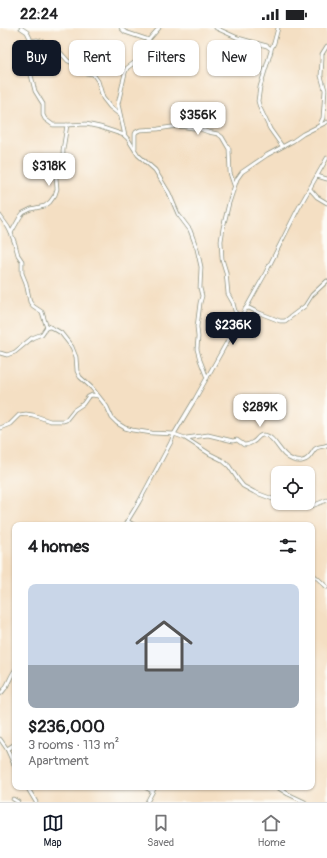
<!DOCTYPE html>
<html lang="en">
<head>
<meta charset="utf-8">
<style>
	:root { --surface:#fff; --page:#f6f6f6; --text:#202124; --muted:#757577; --line:#e0e0e0; --accent:#111827 }
	body { margin:0; font-family:Pangolin,sans-serif; background:var(--page); color:var(--text); height:100vh; display:flex; flex-direction:column; font-size:15px; white-space:nowrap }
	* { box-sizing:border-box; margin:0 }
	p { font-size:13px; color:var(--muted) }
	.icon { flex:none; width:22px; height:22px; fill:none; stroke:currentColor; stroke-width:2; stroke-linecap:round; stroke-linejoin:round }
	.map { position:relative; flex:1; overflow:hidden }
	.side { position:absolute; left:12px; top:494px; width:303px; height:268px; display:flex; flex-direction:column; background:var(--surface); border-radius:8px; box-shadow:0 1px 3px #0004 }
	.side>* { flex:none }
	.banner { position:absolute; left:12px; top:12px; width:303px; height:36px; display:flex; gap:8px }
	.buttons { position:absolute; left:271px; top:438px; display:grid; gap:8px }
	.buttons a { display:grid; place-items:center; width:44px; height:44px; border-radius:8px; background:var(--surface); box-shadow:0 1px 3px #0004; font-size:20px }
	.price { position:absolute; translate:-50% -34px; padding:0 9px; border-radius:8px; background:#fff; color:#222; font-size:13px; line-height:26px; filter:drop-shadow(0 1px 2px #0008) }
	.price::after { content:''; position:absolute; left:50%; top:24px; width:12px; height:9px; margin-left:-6px; background:inherit; clip-path:polygon(0 0,100% 0,50% 100%) }
	.price.on { background:var(--accent); color:#fff }
	ul { padding:0; list-style:none }
	li { display:grid; align-content:center; gap:8px; height:212px; padding:0 16px }
	li span { display:grid; place-items:center; height:124px; border-radius:8px; color:#555 }
	li>.icon { margin-inline-start:auto }
	span .icon { width:72px; height:72px; fill:#fffc; stroke-width:1 }
	li b { font-size:17px }
	h2 { display:flex; justify-content:space-between; align-items:center; height:48px; padding:0 16px; font-size:17px }
	.pill { padding:0 14px; border-radius:8px; background:var(--surface); box-shadow:0 1px 3px #0004; font-size:14px; line-height:36px }
	.pill.on { background:var(--accent); color:#fff }
	.status { display:flex; justify-content:space-between; align-items:center; height:28px; padding:0 20px; background:var(--surface); direction:ltr }
	.status svg { height:11px; fill:currentColor }
	.menu { display:flex; justify-content:space-around; align-items:center; height:56px; border-top:1px solid var(--line); background:var(--surface); font-size:11px; color:var(--muted) }
	.menu a { display:grid; justify-items:center; gap:2px }
	.menu .on { color:var(--accent) }
	.map>svg:first-child { display:block }
	.lines { fill:none; stroke-linecap:round; stroke-linejoin:round }
	.minor-casing { stroke:#8a8e7c; stroke-width:4.5 }
	.minor { stroke:#fff; stroke-width:3 }
</style>
</head>
<body>
<div class="status"><b>22:24</b><svg viewBox="0 0 49 12"><path d="M0 12V9h3v3zM5 12V6h3v6zM10 12V3h3v9zM15 12V0h3v12zM26 1h20v11H26zM47 4h2v5h-2z"/></svg></div>
<div class="map">
<svg width="327" height="774" viewBox="0 0 327 774">
	<rect width="100%" height="100%" fill="#fdfcf7"/>
	<filter id="ink" filterUnits="userSpaceOnUse"><feTurbulence type="fractalNoise" baseFrequency=".025" numOctaves="2"/><feDisplacementMap in="SourceGraphic" scale="8" xChannelSelector="R" yChannelSelector="G"/><feConvolveMatrix kernelMatrix="1 2 1 2 8 2 1 2 1" color-interpolation-filters="sRGB"/></filter>
	<filter id="wash" filterUnits="userSpaceOnUse"><feTurbulence type="fractalNoise" baseFrequency=".012" numOctaves="4" result="noise"/><feDisplacementMap in="SourceGraphic" scale="16" xChannelSelector="R" yChannelSelector="G"/><feGaussianBlur stdDeviation="0.9" result="paint"/><feColorMatrix in="noise" values="0 0 0 0 0 0 0 0 0 0 0 0 0 0 0 0 0 1.4 0 .05"/><feComposite in="paint" operator="in"/></filter>
	<g filter="url(#wash)">
		<rect width="100%" height="100%" fill="#f4dfc3"/>
	</g>
	<g filter="url(#ink)">
		<g class="lines">
			<defs>
				<g id="minor">
					<polyline points="21,0 27,4 30,10 30,15 24,25 25,32 31,47 35,63 43,76 43,87 45,91 53,97 68,97 86,96 100,99 124,107 128,111 138,127 155,142 169,165 178,186 190,202 197,221 201,239 200,260 202,268 200,275 197,299 198,309 197,321 200,332 207,350"/>
					<polyline points="121,0 125,4 149,12"/>
					<polyline points="216,0 238,10 267,18 271,21 271,23 260,59 258,73 260,80 270,101 282,118"/>
					<polyline points="30,13 37,12 44,14 60,24 68,33 79,38 86,45 93,46 98,53 103,70 110,79 120,87"/>
					<polyline points="271,21 274,15 278,0"/>
					<polyline points="320,96 323,90 325,62 321,48 322,31 322,26 327,18"/>
					<polyline points="125,108 118,76 125,45 127,40 138,32 145,16 159,0"/>
					<polyline points="135,120 135,106 136,104 140,102 158,101 178,98 200,101 208,104 218,106 222,109 229,121 230,145 234,157"/>
					<polyline points="317,148 327,151"/>
					<polyline points="310,161 317,169 327,175"/>
					<polyline points="0,188 8,199 11,205 15,216 18,227 22,233 22,245 26,255 30,274 33,278 42,284 46,297 56,302 61,305 72,319 76,329 77,343 80,349 92,360 107,379 112,390 117,395 125,400 132,402 152,405 174,406 185,410 210,426 222,432 229,438 239,453 243,458 254,464 278,473"/>
					<polyline points="11,205 20,189 23,185 31,181 45,178 50,174 55,167 57,161 56,149 59,143 63,132 63,122 67,97"/>
					<polyline points="245,281 249,280 257,284 280,293 285,293 305,278 312,267 327,253"/>
					<polyline points="238,295 233,275 228,266 226,244 222,231 221,213 223,200 229,175 237,151 242,144 267,127 293,113 303,106 327,94"/>
					<polyline points="0,325 7,327 15,324 32,310 42,306 46,300 49,299"/>
					<polyline points="0,400 10,396 19,387 26,386 33,387 50,393 63,393 66,392 74,382 83,376 88,369 92,367 98,368"/>
					<path d="M 186,410 L 208,407 L 233,413 L 237,412 L 244,417 C 248,417 250,416 253,414 C 257,412 258,407 263,407 C 276,407 279,428 293,432 C 296,433 299,434 302,433 C 309,432 311,426 315,421 C 318,418 323,419 327,417"/>
					<polyline points="285,475 300,479 307,480 327,472"/>
					<polyline points="127,493 134,497"/>
					<polyline points="125,497 139,474 171,414 174,406 195,371 264,248 298,181 327,130"/>
					<path d="M 312,546 C 318,550 322,555 327,559"/>
					<path d="M 0,666 C 8,660 9,650 15,642"/>
					<polyline points="0,711 7,721 15,739"/>
					<polyline points="7,721 15,716"/>
					<polyline points="27,759 36,774"/>
					<polyline points="145,759 152,763"/>
					<polyline points="277,759 288,766 305,774"/>
					<polyline points="13,771 18,774"/>
					<polyline points="147,774 155,759"/>
				</g>
			</defs>
			<!-- minor casing -->
			<use href="#minor" class="minor-casing"/>
			<!-- minor -->
			<use href="#minor" class="minor"/>
		</g>
	</g>
</svg>
<div class="buttons">
<a><svg class="icon" aria-label="locate" viewBox="0 0 24 24"><circle cx="12" cy="12" r="6"/><path d="M12 2v4M12 18v4M2 12h4M18 12h4"/></svg></a>
</div>
<b class="price" style="left:198px;top:108px">$356K</b>
<b class="price" style="left:49px;top:159px">$318K</b>
<b class="price on" style="left:233px;top:318px">$236K</b>
<b class="price" style="left:260px;top:400px">$289K</b>
<div class="banner">
<a class="pill on">Buy</a>
<a class="pill">Rent</a>
<a class="pill">Filters</a>
<a class="pill">New</a>
</div>
<section class="side">
<h2>4 homes<svg class="icon" aria-label="filters" viewBox="0 0 24 24"><path d="M4 7h16M4 17h16"/><circle cx="9" cy="7" r="2"/><circle cx="15" cy="17" r="2"/></svg></h2>
<ul>
<li><span style="background:linear-gradient(#c9d6e8 65%,#9aa5b1 0)"><svg class="icon" aria-label="home" viewBox="0 0 24 24"><path d="M3 11l9-7 9 7M6 9v11h12V9"/></svg></span><div><b>$236,000</b><p>3 rooms · 113 m²</p><p>Apartment</p></div></li>
</ul>
</section>
</div>
<nav class="menu">
<a class="on"><svg class="icon" aria-label="map" viewBox="0 0 24 24"><path d="M3 6l6-2 6 2 6-2v14l-6 2-6-2-6 2zM9 4v14M15 6v14"/></svg>Map</a>
<a><svg class="icon" aria-label="saved" viewBox="0 0 24 24"><path d="M7 4h10v16l-5-4-5 4z"/></svg>Saved</a>
<a><svg class="icon" aria-label="home" viewBox="0 0 24 24"><path d="M3 11l9-7 9 7M6 9v11h12V9"/></svg>Home</a>
</nav>
</body>
</html>
